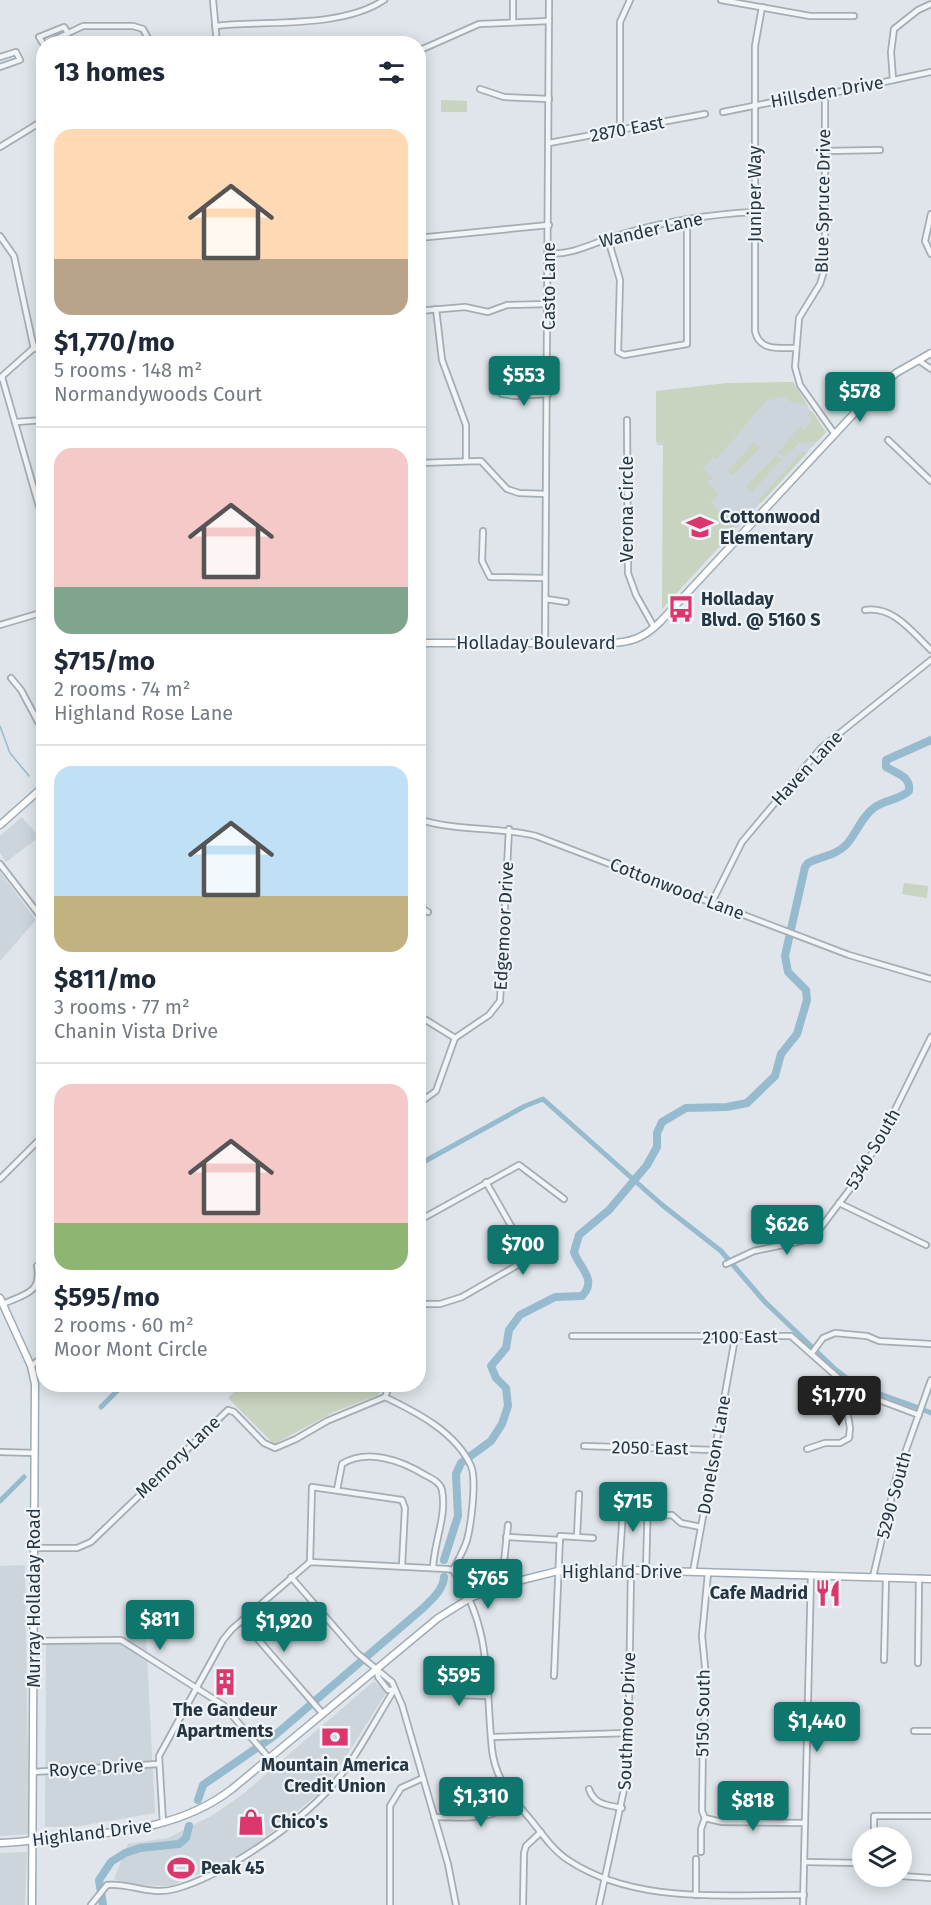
<!DOCTYPE html>
<html lang="en">
<head>
<meta charset="utf-8">
<style>
	:root { --surface:#fff; --page:#f6f6f7; --text:#1f2937; --muted:#747a83; --line:#e0e1e3; --accent:#0f766e }
	body { margin:0; font-family:"Fira Sans",sans-serif; background:var(--page); color:var(--text); height:100vh; display:flex; flex-direction:column; font-size:22px; white-space:nowrap }
	* { box-sizing:border-box; margin:0 }
	p { font-size:20px; color:var(--muted) }
	.icon { flex:none; width:33px; height:33px; fill:none; stroke:currentColor; stroke-width:2; stroke-linecap:round; stroke-linejoin:round }
	.map { position:relative; flex:1; overflow:hidden }
	.sheet { position:absolute; left:36px; top:36px; width:390px; height:1356px; display:flex; flex-direction:column; background:var(--surface); border-radius:24px; box-shadow:0 3px 15px #0003 }
	.sheet>* { flex:none }
	.tools { position:absolute; left:852px; top:1827px; display:grid; gap:12px }
	.tools a { display:grid; place-items:center; width:60px; height:60px; border-radius:50%; background:var(--surface); box-shadow:0 3px 15px #0003; font-size:30px }
	.price { position:absolute; translate:-50% -51px; padding:0 14px; border-radius:6px; background:var(--accent); color:#fff; font-size:20px; line-height:39px; filter:drop-shadow(0 2px 3px #0008) }
	.price::after { content:''; position:absolute; left:50%; top:36px; width:18px; height:14px; margin-left:-9px; background:inherit; clip-path:polygon(0 0,100% 0,50% 100%) }
	.price.active { background:#222; color:#fff }
	ul { padding:0; list-style:none }
	li { display:grid; align-content:center; gap:12px; height:318px; padding:0 18px }
	li+li { border-top:2px solid var(--line) }
	li span { display:grid; place-items:center; height:186px; border-radius:18px; color:#555 }
	li>.icon { margin-inline-start:auto }
	span .icon { width:108px; height:108px; fill:#fffc; stroke-width:1 }
	li b { font-size:26px }
	h2 { display:flex; justify-content:space-between; align-items:center; height:72px; padding:0 18px; font-size:26px }
	.map>svg:first-child { display:block }
	.built { fill:#ccd5dc }
	.green { fill:#c8d4bf }
	.lines { fill:none; stroke-linecap:round; stroke-linejoin:round }
	.stream { stroke:#96bbce; stroke-width:1.5 }
	.canal { stroke:#96bbce; stroke-width:5 }
	.river { stroke:#96bbce; stroke-width:8 }
	.minor-casing { stroke:#a4adb4; stroke-width:8 }
	.major-casing { stroke:#9dacb7; stroke-width:9 }
	.minor { stroke:#f2f5f7; stroke-width:4.5 }
	.major { stroke:#fff; stroke-width:6 }
	.labels { text-anchor:middle; dominant-baseline:central; stroke-width:4.5; stroke-linejoin:round; paint-order:stroke }
	.street-label { font-size:18px; fill:#263542; stroke:#eef4f7 }
	.poi-label { font-size:18px; font-weight:bold; fill:#263542; stroke:#eef4f7; text-anchor:start }
</style>
</head>
<body>
<div class="map">
<svg width="931" height="1905" viewBox="0 0 931 1905">
	<rect width="100%" height="100%" fill="#dfe5ea"/>
	<!-- built -->
	<g class="built">
		<polygon points="792,382 825,433 662,609 664,445 657,445 656,401 736,384"/>
		<polygon points="22,817 39,837 6,862 0,853 0,836"/>
		<polygon points="0,872 36,920 0,961"/>
		<polygon points="25,1565 29,1834 0,1836 0,1566"/>
		<polygon points="146,1635 155,1813 74,1827 45,1827 46,1644"/>
		<polygon points="374,1681 386,1693 331,1780 316,1796 254,1846 234,1859 171,1886 130,1885 114,1879 128,1844 168,1838 213,1815 243,1794"/>
		<polygon points="27,1852 25,1905 0,1905 0,1853"/>
	</g>
	<!-- green -->
	<g class="green">
		<polygon points="441,100 467,101 467,112 441,112"/>
		<polygon points="793,382 808,406 789,401 785,396 766,401 736,436 726,427 736,437 716,459 707,452 713,458 703,469 713,478 707,482 719,494 710,503 732,521 736,517 734,530 662,609 663,442 656,442 656,391 727,383"/>
		<polygon points="812,411 826,432 818,441 800,443 792,436 801,427 804,430 812,420 806,414"/>
		<polygon points="791,437 799,444 784,457 778,452"/>
		<polygon points="754,442 760,448 733,475 724,467 730,469"/>
		<polygon points="803,451 807,453 761,503 758,500"/>
		<polygon points="776,455 781,460 752,492 746,486"/>
		<polygon points="904,883 928,886 927,898 902,894"/>
		<polygon points="236,1385 386,1385 378,1395 334,1412 274,1444 228,1398 239,1387"/>
	</g>
	<g class="lines">
		<!-- stream -->
		<polyline class="stream" points="0,726 10,753 29,776"/>
		<!-- canal -->
		<g class="canal">
			<polyline points="418,1165 525,1106 543,1099 562,1116 661,1204 721,1251 765,1302 835,1369 849,1380 869,1390 919,1408"/>
			<polyline points="101,1407 124,1384"/>
			<polyline points="924,1410 931,1413"/>
			<polyline points="0,1501 24,1477"/>
		</g>
		<!-- river -->
		<g class="river">
			<path d="M 444,1560 L 458,1516 L 456,1474 L 461,1463 L 491,1441 L 502,1424 L 508,1406 L 506,1388 L 496,1378 L 491,1366 L 506,1348 L 509,1330 L 520,1315 L 555,1297 L 582,1296 C 598,1279 579,1268 574,1252 L 579,1235 L 609,1210 L 647,1165 L 657,1147 L 657,1133 L 662,1122 L 686,1108 L 727,1107 L 747,1103 L 775,1076 L 781,1054 L 797,1034 L 807,1000 L 806,990 L 788,972 L 785,956 L 805,867 L 808,863 C 821,856 835,856 846,845 C 857,833 861,817 875,807 C 885,800 899,800 909,791 C 911,776 896,773 886,767 L 886,760 L 931,740"/>
			<path d="M 198,1800 L 203,1785 L 274,1736 L 422,1609 C 431,1600 443,1591 444,1577"/>
			<polyline points="103,1905 99,1880 111,1862 125,1853 140,1848 179,1844 186,1838 189,1826"/>
		</g>
		<defs>
			<g id="minor">
				<polyline points="213,0 217,44"/>
				<polyline points="513,0 513,21"/>
				<polyline points="721,0 810,16 854,16"/>
				<path d="M 762,7 L 755,46 L 755,331 C 759,351 779,348 795,348"/>
				<path d="M 215,26 C 265,20 341,29 384,0"/>
				<polyline points="46,44 83,26 133,26 143,29 151,44"/>
				<polyline points="44,45 39,37 64,27 68,33"/>
				<polyline points="418,51 479,24 549,21"/>
				<polyline points="0,57 16,52 20,60 0,67"/>
				<polyline points="893,80 891,52 894,29 918,10 931,4"/>
				<polyline points="480,89 504,97 549,99"/>
				<polyline points="825,95 825,268 820,284 799,318 795,367 800,385 834,433"/>
				<polyline points="723,112 773,102 800,100 931,72"/>
				<polyline points="620,130 620,22 630,0"/>
				<polyline points="549,143 705,114"/>
				<polyline points="0,147 44,120"/>
				<polyline points="825,151 880,150"/>
				<polyline points="931,214 925,241 931,254"/>
				<polyline points="0,236 14,256 34,349"/>
				<polyline points="418,238 549,225"/>
				<polyline points="608,239 620,280 618,352 624,355 687,344 687,221"/>
				<path d="M 549,253 C 572,256 597,241 619,235 C 662,222 711,214 755,212"/>
				<polyline points="436,309 442,360 466,425 466,461"/>
				<polyline points="418,311 465,307 488,312 507,305 549,304"/>
				<polyline points="918,360 931,369"/>
				<polyline points="2,377 44,524"/>
				<polyline points="0,378 44,339"/>
				<polyline points="502,394 515,396 548,394"/>
				<polyline points="627,420 628,573 636,595 654,627"/>
				<polyline points="16,422 44,420"/>
				<polyline points="888,440 931,481"/>
				<polyline points="418,463 481,461 507,489 519,493 546,494"/>
				<polyline points="483,531 482,561 490,577 545,578"/>
				<polyline points="418,537 422,544 418,548"/>
				<polyline points="546,599 566,602"/>
				<path d="M 865,610 C 894,606 912,632 931,650"/>
				<polyline points="0,625 44,612"/>
				<polyline points="545,643 549,0"/>
				<polyline points="11,678 21,690 44,733"/>
				<path d="M 418,819 C 457,832 497,826 536,836 L 849,955 L 931,979"/>
				<polyline points="0,864 44,921"/>
				<polyline points="712,902 742,842 821,748 931,660"/>
				<polyline points="418,906 428,912"/>
				<polyline points="418,1015 455,1038"/>
				<polyline points="455,1038 489,1015 500,1001 509,829"/>
				<polyline points="418,1104 436,1091 455,1038"/>
				<polyline points="0,1179 44,1135"/>
				<polyline points="839,1203 926,1245"/>
				<polyline points="418,1221 519,1165 564,1199"/>
				<polyline points="726,1264 754,1251 802,1241 816,1234 853,1185 881,1138 931,1037"/>
				<path d="M 3,1304 C 25,1294 42,1293 37,1266 L 44,1260"/>
				<polyline points="418,1304 440,1304 462,1297 523,1262 522,1245 486,1182"/>
				<polyline points="572,1336 791,1336 852,1390 919,1415"/>
				<polyline points="812,1353 823,1338 835,1333 867,1336 879,1341 931,1344"/>
				<polyline points="31,1366 44,1356"/>
				<path d="M 390,1384 L 385,1397 C 416,1412 456,1432 471,1466 C 477,1480 471,1525 467,1540 C 464,1550 458,1560 453,1570"/>
				<polyline points="584,1446 715,1450"/>
				<polyline points="807,1449 825,1443 840,1443 849,1438 850,1428 847,1410 852,1390"/>
				<polyline points="0,1452 35,1453"/>
				<path d="M 337,1490 L 342,1464 C 368,1448 402,1461 425,1475 C 432,1479 440,1482 442,1490 C 447,1517 434,1541 433,1568"/>
				<polyline points="648,1516 672,1515 681,1523 701,1527"/>
				<polyline points="506,1537 560,1540"/>
				<polyline points="577,1537 579,1494"/>
				<polyline points="34,1548 77,1548 91,1542 228,1410 234,1412 264,1443 275,1448 296,1439 327,1421 385,1397"/>
				<polyline points="310,1562 312,1487 402,1500 405,1508 402,1566"/>
				<polyline points="504,1562 508,1525"/>
				<polyline points="619,1570 624,1496"/>
				<polyline points="646,1571 648,1496"/>
				<polyline points="693,1572 735,1338"/>
				<polyline points="291,1577 357,1653 392,1682 402,1705 448,1864 456,1905"/>
				<polyline points="873,1577 896,1478 931,1380"/>
				<polyline points="242,1621 323,1714"/>
				<polyline points="34,1641 121,1640 223,1705 269,1758"/>
				<polyline points="884,1660 886,1578"/>
				<polyline points="918,1663 919,1578"/>
				<polyline points="377,1669 378,1677 388,1690 394,1690"/>
				<polyline points="554,1676 560,1536 593,1538"/>
				<polyline points="446,1682 459,1695 488,1696"/>
				<polyline points="914,1731 931,1731"/>
				<polyline points="491,1737 629,1733"/>
				<polyline points="33,1772 158,1764"/>
				<path d="M 589,1789 C 594,1805 608,1805 622,1808"/>
				<path d="M 434,1817 C 464,1817 491,1822 515,1801"/>
				<polyline points="705,1818 722,1822 805,1823"/>
				<path d="M 163,1823 L 159,1756 L 223,1640 L 232,1629 L 310,1562 L 447,1569 L 453,1570 C 493,1629 485,1682 492,1749 C 495,1779 512,1798 531,1820 C 542,1834 553,1850 568,1860 C 636,1905 726,1894 804,1895"/>
				<polyline points="874,1838 874,1816 931,1816"/>
				<polyline points="701,1852 701,1829 705,1818 702,1811 703,1735 707,1687 702,1636 708,1573"/>
				<polyline points="804,1862 862,1863"/>
				<polyline points="900,1876 931,1878"/>
				<polyline points="696,1895 696,1859"/>
				<path d="M 91,1905 L 107,1885 C 128,1882 149,1896 175,1889 C 223,1876 298,1824 331,1787 C 356,1759 374,1722 394,1690"/>
				<polyline points="390,1905 390,1806 401,1788 423,1778"/>
				<polyline points="523,1905 524,1853 526,1846 541,1832"/>
				<polyline points="599,1905 628,1771 631,1570"/>
				<polyline points="803,1905 811,1575"/>
			</g>
			<g id="major">
				<path d="M 418,643 L 608,643 C 630,643 644,638 660,622 L 874,392 L 896,373 L 931,353"/>
				<polyline points="0,825 44,786"/>
				<polyline points="0,1298 31,1366 35,1384 32,1905"/>
				<path d="M 0,1843 C 19,1843 37,1839 55,1838 C 118,1832 180,1829 232,1789 L 438,1618 L 470,1598 L 498,1586 L 558,1571 L 631,1570 L 931,1579"/>
			</g>
		</defs>
		<!-- minor casing -->
		<use href="#minor" class="minor-casing"/>
		<!-- major casing -->
		<use href="#major" class="major-casing"/>
		<!-- minor -->
		<use href="#minor" class="minor"/>
		<!-- major -->
		<use href="#major" class="major"/>
	</g>
	<!-- icons -->
	<defs>
		<symbol id="school-bare" viewBox="-9 -9 18 18"><path d="M0-5L7-2L0 1L-7-2ZM-4 1L0 2.5L4 1V4Q0 6-4 4Z" fill="#dc366d" stroke="#eef4f7" stroke-width="2.5" paint-order="stroke"/></symbol>
		<symbol id="bus-bare" viewBox="-9 -9 18 18"><path d="M-5-6H5V4H4V6H2V4H-2V6H-4V4H-5ZM-3.5-4V0h7V-4ZM-3.5 1.2v1.5H-2V1.2ZM2 1.2v1.5H3.5V1.2Z" fill="#dc366d" stroke="#eef4f7" stroke-width="2.5" paint-order="stroke"/></symbol>
		<symbol id="restaurant-bare" viewBox="-9 -9 18 18"><path d="M-5-6h1v4h1v-4h1v4h1v-4h1v5L-1.5 .5V6h-2V.5L-5-1ZM5-6V6H3V1.5H1.5Q1.5-4 5-6Z" fill="#dc366d" stroke="#eef4f7" stroke-width="2.5" paint-order="stroke"/></symbol>
		<symbol id="building-bare" viewBox="-9 -9 18 18"><path d="M-4-6H4V6H1V3H-1V6H-4ZM-2.5-4.3h1.7v1.8h-1.7ZM.8-4.3h1.7v1.8H.8ZM-2.5-1h1.7V.8h-1.7ZM.8-1h1.7V.8H.8Z" fill="#dc366d" stroke="#eef4f7" stroke-width="2.5" paint-order="stroke"/></symbol>
		<symbol id="bank-bare" viewBox="-9 -9 18 18"><path d="M-6-4H6V4H-6ZM0-2.3a2.3 2.3 0 1 0 0 4.6a2.3 2.3 0 1 0 0-4.6Z" fill="#dc366d" stroke="#eef4f7" stroke-width="2.5" paint-order="stroke"/></symbol>
		<symbol id="shop-bare" viewBox="-9 -9 18 18"><path d="M-5-2.5h2.3a2.7 3.5 0 0 1 5.4 0H5L5.5 6h-11ZM-1.5-2.5h3a1.5 2.3 0 0 0-3 0Z" fill="#dc366d" stroke="#eef4f7" stroke-width="2.5" paint-order="stroke"/></symbol>
		<symbol id="stadium-bare" viewBox="-9 -9 18 18"><path d="M0-5a6.5 5 0 1 0 0 10a6.5 5 0 1 0 0-10ZM-3.5-1.8h7v3.6h-7Z" fill="#dc366d" stroke="#eef4f7" stroke-width="2.5" paint-order="stroke"/></symbol>
	</defs>
	<g fill-rule="evenodd">
		<use href="#school-bare" x="681" y="508" width="38" height="38"/>
		<use href="#bus-bare" x="662" y="590" width="38" height="38"/>
		<use href="#restaurant-bare" x="809" y="1574" width="38" height="38"/>
		<use href="#building-bare" x="206" y="1663" width="38" height="38"/>
		<use href="#bank-bare" x="316" y="1718" width="38" height="38"/>
		<use href="#shop-bare" x="232" y="1803" width="38" height="38"/>
		<use href="#stadium-bare" x="162" y="1849" width="38" height="38"/>
	</g>
	<g class="labels">
		<!-- street labels -->
		<g class="street-label">
			<text transform="translate(827 92) rotate(-10)">Hillsden Drive</text>
			<text transform="translate(627 129) rotate(-11)">2870 East</text>
			<text transform="translate(755 194) rotate(-90)">Juniper Way</text>
			<text transform="translate(823 201) rotate(-89)">Blue Spruce Drive</text>
			<text transform="translate(651 230) rotate(-13)">Wander Lane</text>
			<text transform="translate(549 286) rotate(-90)">Casto Lane</text>
			<text transform="translate(627 509) rotate(-90)">Verona Circle</text>
			<text x="536" y="643">Holladay Boulevard</text>
			<text transform="translate(807 768) rotate(-47)">Haven Lane</text>
			<text transform="translate(677 889) rotate(21)">Cottonwood Lane</text>
			<text transform="translate(504 926) rotate(-87)">Edgemoor Drive</text>
			<text transform="translate(873 1149) rotate(-60)">5340 South</text>
			<text transform="translate(740 1337) rotate(-1)">2100 East</text>
			<text transform="translate(650 1448) rotate(1)">2050 East</text>
			<text transform="translate(714 1455) rotate(-80)">Donelson Lane</text>
			<text transform="translate(178 1457) rotate(-44)">Memory Lane</text>
			<text transform="translate(894 1495) rotate(-75)">5290 South</text>
			<text x="622" y="1572">Highland Drive</text>
			<text transform="translate(34 1598) rotate(-90)">Murray Holladay Road</text>
			<text transform="translate(703 1713) rotate(-89)">5150 South</text>
			<text transform="translate(627 1721) rotate(-88)">Southmoor Drive</text>
			<text transform="translate(96 1768) rotate(-3)">Royce Drive</text>
			<text transform="translate(92 1833) rotate(-7)">Highland Drive</text>
		</g>
		<!-- poi labels -->
		<g class="poi-label">
			<text x="720" y="517">Cottonwood<tspan x="720" dy="21">Elementary</tspan></text>
			<text x="701" y="599">Holladay<tspan x="701" dy="21">Blvd. @ 5160 S</tspan></text>
			<text x="808" y="1593" text-anchor="end">Cafe Madrid</text>
			<text x="225" y="1710" text-anchor="middle">The Gandeur<tspan x="225" dy="21">Apartments</tspan></text>
			<text x="335" y="1765" text-anchor="middle">Mountain America<tspan x="335" dy="21">Credit Union</tspan></text>
			<text x="271" y="1822">Chico's</text>
			<text x="201" y="1868">Peak 45</text>
		</g>
	</g>
</svg>
<div class="tools">
<a><svg class="icon" aria-label="layers" viewBox="0 0 24 24"><path d="M12 4l9 5-9 5-9-5zM3 14l9 5 9-5"/></svg></a>
</div>
<b class="price" style="left:524px;top:407px">$553</b>
<b class="price" style="left:860px;top:423px">$578</b>
<b class="price" style="left:787px;top:1256px">$626</b>
<b class="price" style="left:523px;top:1276px">$700</b>
<b class="price active" style="left:839px;top:1427px">$1,770</b>
<b class="price" style="left:633px;top:1533px">$715</b>
<b class="price" style="left:488px;top:1610px">$765</b>
<b class="price" style="left:160px;top:1651px">$811</b>
<b class="price" style="left:284px;top:1653px">$1,920</b>
<b class="price" style="left:459px;top:1707px">$595</b>
<b class="price" style="left:817px;top:1753px">$1,440</b>
<b class="price" style="left:481px;top:1828px">$1,310</b>
<b class="price" style="left:753px;top:1832px">$818</b>
<section class="sheet">
<h2>13 homes<svg class="icon" aria-label="filters" viewBox="0 0 24 24"><path d="M4 7h16M4 17h16"/><circle cx="9" cy="7" r="2"/><circle cx="15" cy="17" r="2"/></svg></h2>
<ul>
<li><span style="background:linear-gradient(#ffd9b3 70%,#b9a48a 0)"><svg class="icon" aria-label="home" viewBox="0 0 24 24"><path d="M3 11l9-7 9 7M6 9v11h12V9"/></svg></span><div><b>$1,770/mo</b><p>5 rooms · 148 m²</p><p>Normandywoods Court</p></div></li>
<li><span style="background:linear-gradient(#f6c9c9 75%,#7fa58c 0)"><svg class="icon" aria-label="home" viewBox="0 0 24 24"><path d="M3 11l9-7 9 7M6 9v11h12V9"/></svg></span><div><b>$715/mo</b><p>2 rooms · 74 m²</p><p>Highland Rose Lane</p></div></li>
<li><span style="background:linear-gradient(#bfe0f5 70%,#c2b280 0)"><svg class="icon" aria-label="home" viewBox="0 0 24 24"><path d="M3 11l9-7 9 7M6 9v11h12V9"/></svg></span><div><b>$811/mo</b><p>3 rooms · 77 m²</p><p>Chanin Vista Drive</p></div></li>
<li><span style="background:linear-gradient(#f6c9c9 75%,#8fb573 0)"><svg class="icon" aria-label="home" viewBox="0 0 24 24"><path d="M3 11l9-7 9 7M6 9v11h12V9"/></svg></span><div><b>$595/mo</b><p>2 rooms · 60 m²</p><p>Moor Mont Circle</p></div></li>
</ul>
</section>
</div>
</body>
</html>
